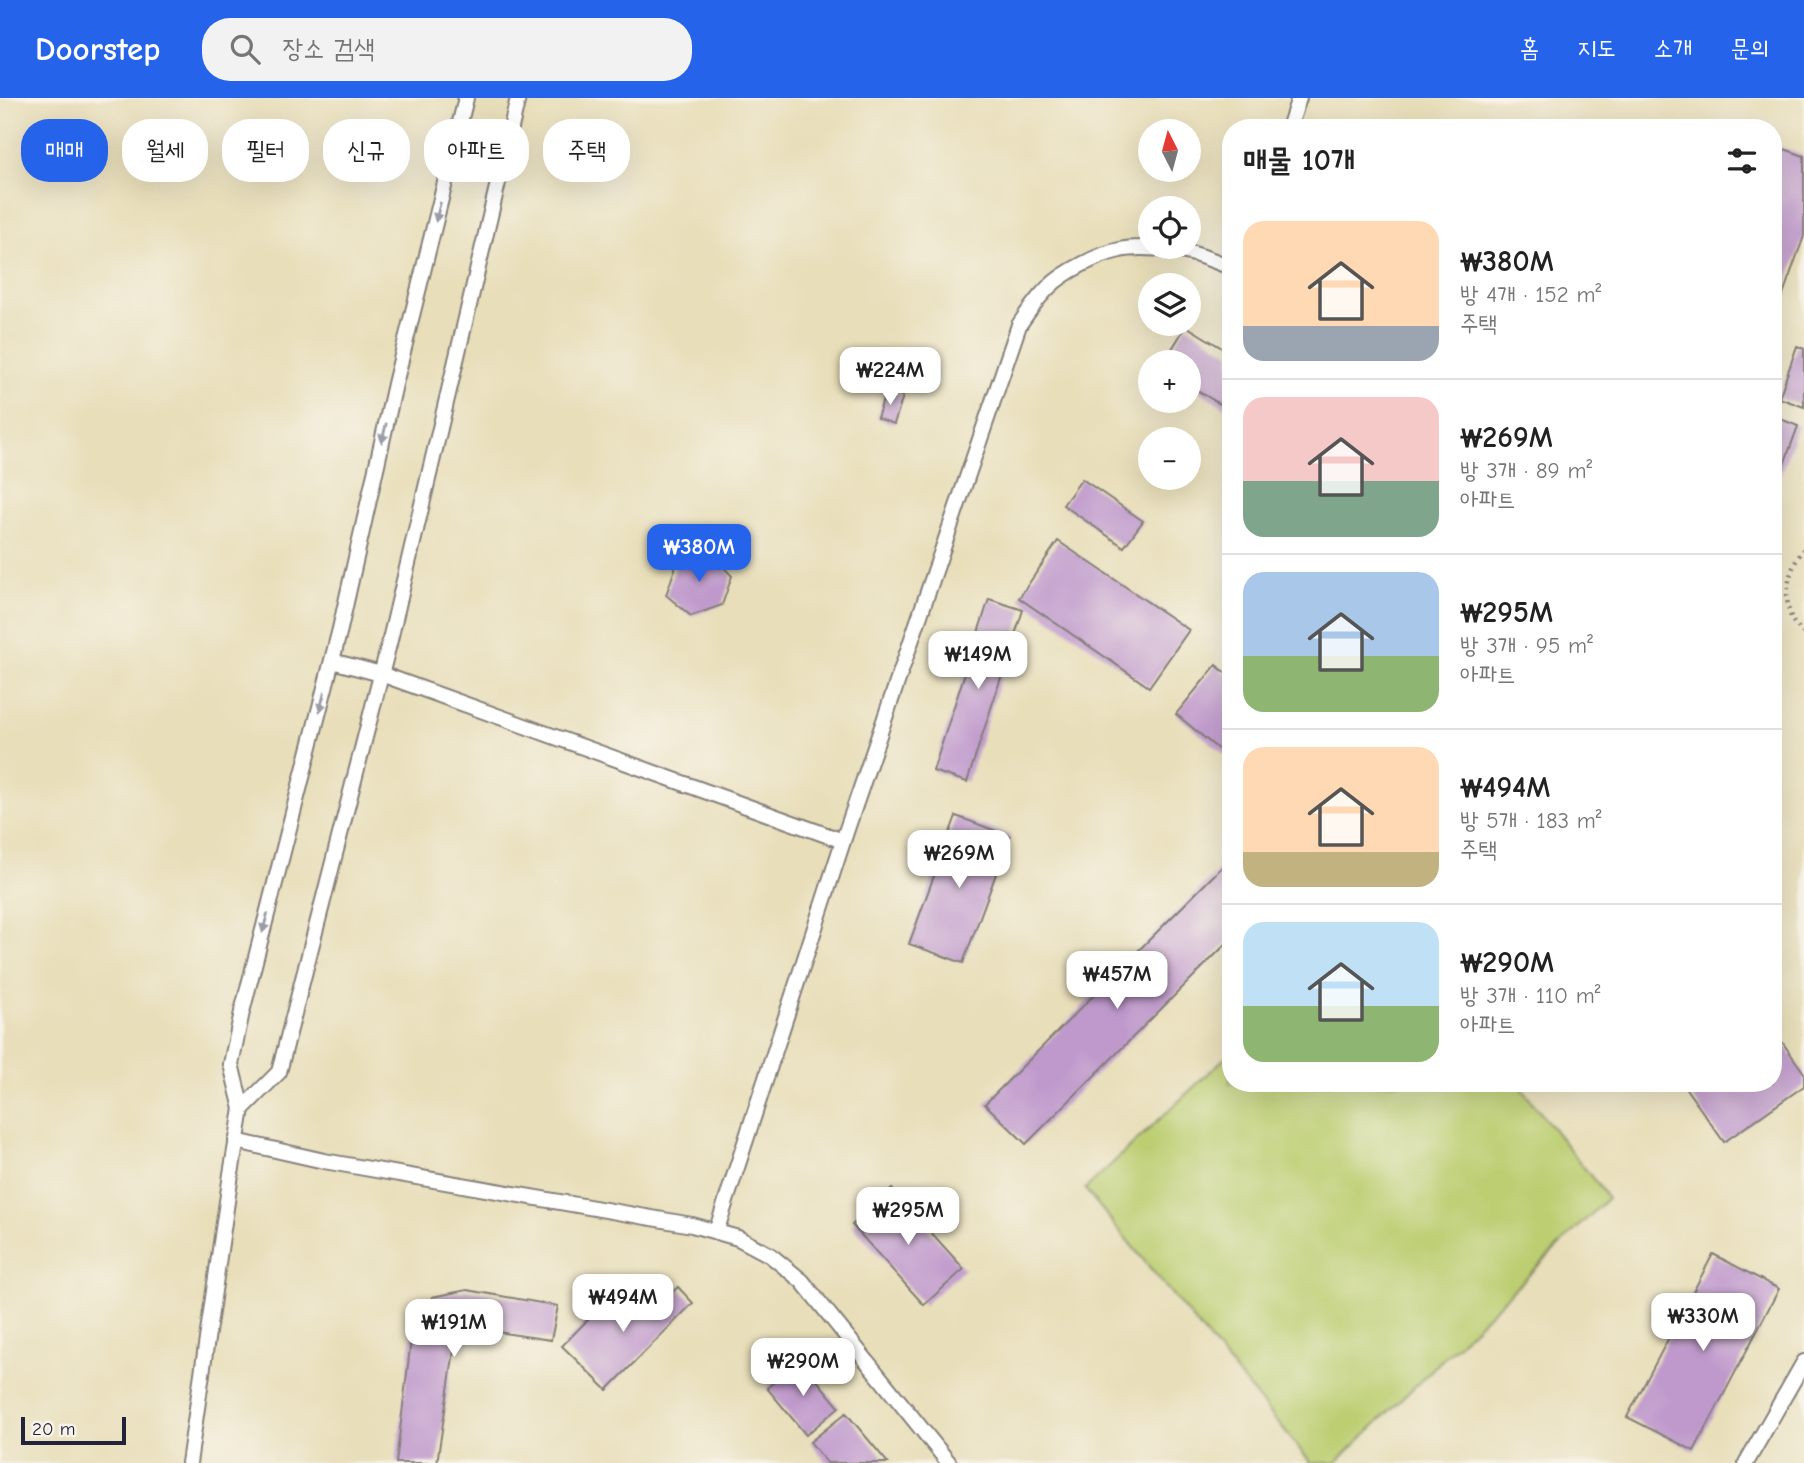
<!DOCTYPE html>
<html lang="ko">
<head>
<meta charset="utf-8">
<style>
	:root { --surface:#fff; --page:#f2f2f2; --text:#222; --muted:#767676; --line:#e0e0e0; --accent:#2563eb }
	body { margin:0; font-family:"Comic Neue","Poor Story",sans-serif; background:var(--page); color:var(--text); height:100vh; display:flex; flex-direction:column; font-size:26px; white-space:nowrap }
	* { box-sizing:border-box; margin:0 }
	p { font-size:23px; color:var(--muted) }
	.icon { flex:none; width:38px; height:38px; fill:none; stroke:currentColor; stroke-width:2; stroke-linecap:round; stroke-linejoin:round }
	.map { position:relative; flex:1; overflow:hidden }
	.sheet { position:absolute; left:1222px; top:21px; width:560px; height:973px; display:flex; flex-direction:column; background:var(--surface); border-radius:28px; box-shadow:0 7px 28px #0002 }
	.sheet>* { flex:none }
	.banner { position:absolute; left:21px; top:21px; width:665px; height:63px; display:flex; gap:14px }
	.needle { width:46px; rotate:354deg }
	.tools { position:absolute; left:1138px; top:21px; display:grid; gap:14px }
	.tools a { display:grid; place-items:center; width:63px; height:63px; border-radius:50%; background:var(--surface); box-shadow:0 7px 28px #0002; font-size:35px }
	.scale { position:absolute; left:21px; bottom:18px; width:105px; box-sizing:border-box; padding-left:7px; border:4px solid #22223b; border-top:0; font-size:19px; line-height:24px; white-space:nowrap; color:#22223b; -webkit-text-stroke:5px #f7f3e8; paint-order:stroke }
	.price { position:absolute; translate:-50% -60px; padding:0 16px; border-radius:14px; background:#fff; color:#222; font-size:23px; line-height:46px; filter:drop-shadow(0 2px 4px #0008) }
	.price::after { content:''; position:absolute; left:50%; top:42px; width:21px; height:16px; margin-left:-10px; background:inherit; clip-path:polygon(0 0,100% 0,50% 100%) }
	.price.active { background:var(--accent); color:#fff }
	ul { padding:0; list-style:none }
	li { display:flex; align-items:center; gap:21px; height:175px; padding:0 21px }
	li+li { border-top:2px solid var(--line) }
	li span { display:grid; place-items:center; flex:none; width:196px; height:140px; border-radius:21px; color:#555 }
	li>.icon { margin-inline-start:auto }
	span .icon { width:84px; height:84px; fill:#fffc; stroke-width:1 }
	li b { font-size:30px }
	h2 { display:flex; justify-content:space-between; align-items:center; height:84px; padding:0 21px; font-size:30px }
	.tag { padding:0 24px; border-radius:28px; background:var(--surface); box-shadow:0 7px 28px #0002; font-size:24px; line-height:63px }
	.tag.active { background:var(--accent); color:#fff }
	header { display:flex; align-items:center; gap:42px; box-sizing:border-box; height:98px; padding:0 35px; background:var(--accent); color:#fff }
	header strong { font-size:33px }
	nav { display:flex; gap:38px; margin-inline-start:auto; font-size:24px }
	.search { width:490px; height:63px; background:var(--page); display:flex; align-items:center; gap:18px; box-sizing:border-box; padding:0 24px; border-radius:28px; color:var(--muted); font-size:26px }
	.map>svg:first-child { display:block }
	.park { fill:#bcce71; stroke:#6f7856; stroke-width:2 }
	.building { fill:#bf99cc }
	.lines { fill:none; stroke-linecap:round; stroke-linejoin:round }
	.service-casing { stroke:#85807a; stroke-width:18 }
	.path { stroke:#85807a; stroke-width:4.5; stroke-dasharray:2 5; stroke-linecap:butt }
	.service { stroke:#fff; stroke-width:14 }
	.oneway { fill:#9c9ca7 }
</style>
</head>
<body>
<header>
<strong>Doorstep</strong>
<div class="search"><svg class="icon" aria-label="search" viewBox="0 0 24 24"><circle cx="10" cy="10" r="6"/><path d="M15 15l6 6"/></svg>장소 검색</div>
<nav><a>홈</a><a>지도</a><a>소개</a><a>문의</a></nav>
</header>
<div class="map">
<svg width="1804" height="1365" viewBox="0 0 1804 1365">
	<rect width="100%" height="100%" fill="#f7f3e8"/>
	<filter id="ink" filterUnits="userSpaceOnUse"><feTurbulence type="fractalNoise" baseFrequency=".0143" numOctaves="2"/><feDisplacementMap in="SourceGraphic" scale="14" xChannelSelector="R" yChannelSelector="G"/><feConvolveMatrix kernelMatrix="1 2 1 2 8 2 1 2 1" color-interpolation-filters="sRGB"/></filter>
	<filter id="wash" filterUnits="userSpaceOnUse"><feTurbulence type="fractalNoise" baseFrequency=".00686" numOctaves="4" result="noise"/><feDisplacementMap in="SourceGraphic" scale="28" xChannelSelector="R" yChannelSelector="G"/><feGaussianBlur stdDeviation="1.57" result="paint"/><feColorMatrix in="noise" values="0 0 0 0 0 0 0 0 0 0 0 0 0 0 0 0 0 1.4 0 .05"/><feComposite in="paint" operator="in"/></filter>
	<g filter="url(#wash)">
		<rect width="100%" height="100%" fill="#e8deb9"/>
		<!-- park -->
		<polygon class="park" points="1230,955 1230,985 1517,985 1608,1100 1336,1365 1311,1365 1085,1091"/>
		<g id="blocks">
			<!-- building -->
			<g class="building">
				<polygon points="1773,47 1804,58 1804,138 1773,224"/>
				<polygon points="1186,228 1230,255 1230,312 1188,287 1188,264 1164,264"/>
				<polygon points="1797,248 1804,251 1804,309 1779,300"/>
				<polygon points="886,293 903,298 894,326 877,320"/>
				<polygon points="1773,318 1798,328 1775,391 1773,390"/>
				<polygon points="1082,381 1143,423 1124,449 1063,407"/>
				<polygon points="1058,443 1189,532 1149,589 1019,500"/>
				<polygon points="708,453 732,478 722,507 691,518 666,497 678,462"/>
				<polygon points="989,501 1023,512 967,684 933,673"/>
				<polygon points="1216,567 1230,579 1230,661 1176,616"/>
				<polygon points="956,718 1010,738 963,865 909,846"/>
				<polygon points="1230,761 1230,842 1026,1046 985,1006"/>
				<polygon points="1773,931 1804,975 1804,988 1724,1044 1682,985 1773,985"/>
				<polygon points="892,1091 964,1171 924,1207 852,1127"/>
				<polygon points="1713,1156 1779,1191 1694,1353 1627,1319"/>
				<polygon points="678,1189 693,1205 607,1292 562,1248 607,1202 617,1212 637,1192 657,1208"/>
				<polygon points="467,1192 558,1208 551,1242 470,1230 456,1239 437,1365 396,1365 412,1234 432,1199"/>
				<polygon points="800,1262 839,1309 806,1337 767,1290"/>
				<polygon points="846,1315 888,1365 827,1365 810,1344"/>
			</g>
		</g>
	</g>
	<g filter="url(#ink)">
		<use href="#blocks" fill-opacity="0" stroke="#85807a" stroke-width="2"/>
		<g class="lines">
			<defs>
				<g id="service">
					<polyline points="466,0 395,286 340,531 242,914 231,966 242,1011 279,974 389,546 518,0"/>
					<polyline points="1289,30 1299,0"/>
					<polyline points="332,563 381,576 843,743"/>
					<polyline points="236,1043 324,1063 692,1127 738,1140 770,1157 802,1183 949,1365"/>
					<path d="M 716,1134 L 846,734 L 1019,227 C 1028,214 1037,200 1049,189 C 1064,174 1099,156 1120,152 C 1137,148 1173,151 1190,155 C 1203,158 1217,164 1230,169"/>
					<polyline points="189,1365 231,1076 242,1011"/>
					<polyline points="1746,1365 1804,1264"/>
				</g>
			</defs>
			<!-- service casing -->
			<use href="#service" class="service-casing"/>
			<!-- path -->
			<path class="path" d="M 1804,451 C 1789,469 1781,500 1793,523 C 1795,527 1801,532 1804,536"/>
			<!-- service -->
			<use href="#service" class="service"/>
		</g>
		<!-- one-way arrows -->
		<defs><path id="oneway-solid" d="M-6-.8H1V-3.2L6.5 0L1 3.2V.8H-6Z" transform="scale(1.75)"/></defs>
		<g class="oneway">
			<use href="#oneway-solid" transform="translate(438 114) rotate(104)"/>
			<use href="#oneway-solid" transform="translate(384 335) rotate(103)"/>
			<use href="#oneway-solid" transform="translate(322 604) rotate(104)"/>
			<use href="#oneway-solid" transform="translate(265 825) rotate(105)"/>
		</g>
	</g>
</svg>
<div class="tools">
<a><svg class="needle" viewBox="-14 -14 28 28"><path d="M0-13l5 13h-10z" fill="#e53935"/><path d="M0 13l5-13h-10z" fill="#767676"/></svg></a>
<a><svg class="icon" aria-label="locate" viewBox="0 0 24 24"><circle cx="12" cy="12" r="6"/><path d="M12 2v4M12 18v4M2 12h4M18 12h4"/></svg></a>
<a><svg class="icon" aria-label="layers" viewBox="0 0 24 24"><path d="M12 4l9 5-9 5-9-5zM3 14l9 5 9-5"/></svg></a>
<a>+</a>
<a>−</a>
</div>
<div class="scale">20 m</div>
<b class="price" style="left:890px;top:309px">₩224M</b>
<b class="price active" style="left:699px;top:486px">₩380M</b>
<b class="price" style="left:978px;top:593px">₩149M</b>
<b class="price" style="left:959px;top:792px">₩269M</b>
<b class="price" style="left:1117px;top:913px">₩457M</b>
<b class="price" style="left:908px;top:1149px">₩295M</b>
<b class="price" style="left:623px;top:1236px">₩494M</b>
<b class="price" style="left:1703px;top:1255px">₩330M</b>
<b class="price" style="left:454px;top:1261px">₩191M</b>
<b class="price" style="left:803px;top:1300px">₩290M</b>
<div class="banner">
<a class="tag active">매매</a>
<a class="tag">월세</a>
<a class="tag">필터</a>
<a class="tag">신규</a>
<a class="tag">아파트</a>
<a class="tag">주택</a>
</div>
<section class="sheet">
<h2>매물 10개<svg class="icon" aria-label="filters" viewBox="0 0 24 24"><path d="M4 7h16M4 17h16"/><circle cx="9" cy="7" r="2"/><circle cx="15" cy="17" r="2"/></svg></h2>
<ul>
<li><span style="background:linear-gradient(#ffd9b3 75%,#9aa5b1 0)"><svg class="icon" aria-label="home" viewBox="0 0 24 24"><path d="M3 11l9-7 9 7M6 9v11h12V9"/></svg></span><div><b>₩380M</b><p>방 4개 · 152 m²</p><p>주택</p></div></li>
<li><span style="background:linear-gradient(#f6c9c9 60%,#7fa58c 0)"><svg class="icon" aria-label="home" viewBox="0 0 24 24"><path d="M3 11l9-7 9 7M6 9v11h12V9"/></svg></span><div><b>₩269M</b><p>방 3개 · 89 m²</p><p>아파트</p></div></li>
<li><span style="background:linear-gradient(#a9c7e8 60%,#8fb573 0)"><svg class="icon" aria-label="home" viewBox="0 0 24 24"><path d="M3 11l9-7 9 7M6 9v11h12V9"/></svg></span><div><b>₩295M</b><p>방 3개 · 95 m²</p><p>아파트</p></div></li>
<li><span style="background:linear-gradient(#ffd9b3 75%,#c2b280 0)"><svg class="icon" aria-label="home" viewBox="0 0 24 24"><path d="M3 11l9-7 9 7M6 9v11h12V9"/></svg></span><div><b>₩494M</b><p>방 5개 · 183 m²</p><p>주택</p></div></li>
<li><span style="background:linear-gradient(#bfe0f5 60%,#8fb573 0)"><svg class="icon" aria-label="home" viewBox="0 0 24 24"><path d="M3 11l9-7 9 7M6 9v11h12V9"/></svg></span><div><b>₩290M</b><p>방 3개 · 110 m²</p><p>아파트</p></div></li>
</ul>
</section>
</div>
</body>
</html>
